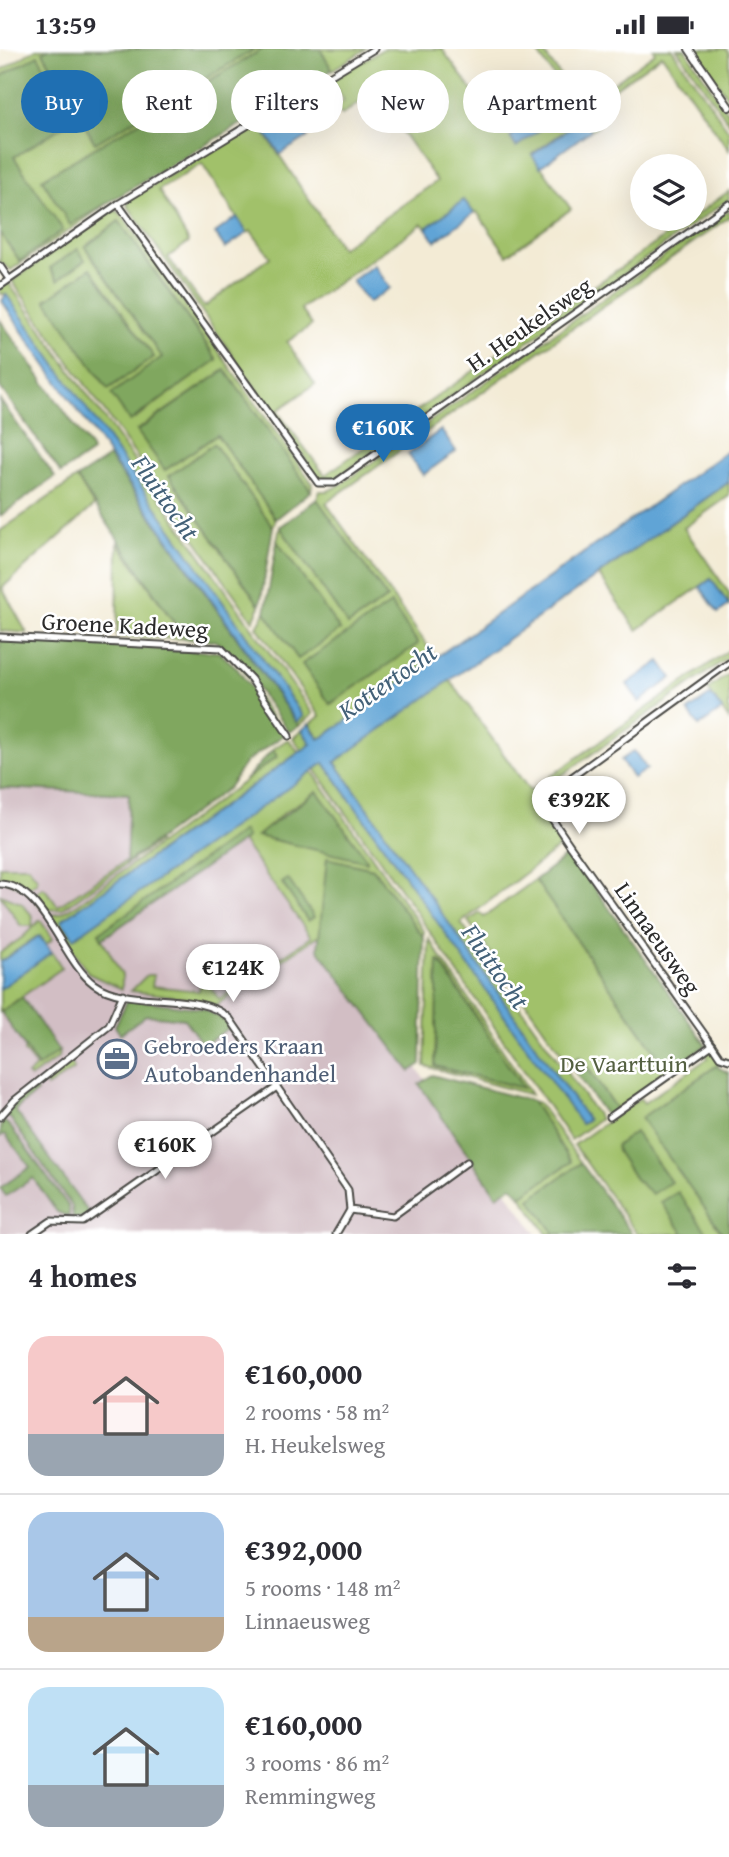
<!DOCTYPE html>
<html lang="en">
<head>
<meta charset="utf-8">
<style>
	:root { --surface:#fff; --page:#f7f7f7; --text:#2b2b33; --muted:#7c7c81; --line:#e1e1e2; --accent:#1f6fb2 }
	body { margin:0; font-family:"Gentium Book Plus",serif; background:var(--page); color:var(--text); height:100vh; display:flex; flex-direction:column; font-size:26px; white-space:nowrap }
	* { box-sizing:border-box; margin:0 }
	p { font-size:23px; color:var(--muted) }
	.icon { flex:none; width:38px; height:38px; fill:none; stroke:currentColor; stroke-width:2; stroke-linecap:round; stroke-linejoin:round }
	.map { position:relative; height:1185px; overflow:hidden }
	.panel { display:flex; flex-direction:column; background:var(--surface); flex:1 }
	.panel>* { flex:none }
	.banner { position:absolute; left:21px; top:21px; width:688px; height:63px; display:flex; gap:14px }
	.controls { position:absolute; left:630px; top:105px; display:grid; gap:14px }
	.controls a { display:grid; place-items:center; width:77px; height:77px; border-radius:50%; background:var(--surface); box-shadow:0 7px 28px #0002; font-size:35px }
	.price { position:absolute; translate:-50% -60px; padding:0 16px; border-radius:24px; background:#fff; color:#222; font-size:23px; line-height:46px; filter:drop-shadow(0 2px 4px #0008) }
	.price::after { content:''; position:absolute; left:50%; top:42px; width:21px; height:16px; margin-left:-10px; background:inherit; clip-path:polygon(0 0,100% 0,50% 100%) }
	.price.current { background:var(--accent); color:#fff }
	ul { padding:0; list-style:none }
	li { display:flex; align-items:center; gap:21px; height:175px; padding:0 28px }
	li+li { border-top:2px solid var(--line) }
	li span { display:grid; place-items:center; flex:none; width:196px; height:140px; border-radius:21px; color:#555 }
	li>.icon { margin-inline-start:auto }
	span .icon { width:84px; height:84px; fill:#fffc; stroke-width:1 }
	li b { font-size:30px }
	h2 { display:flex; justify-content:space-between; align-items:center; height:84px; padding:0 28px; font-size:30px }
	.pill { padding:0 24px; border-radius:32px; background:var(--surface); box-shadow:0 7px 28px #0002; font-size:24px; line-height:63px }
	.pill.current { background:var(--accent); color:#fff }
	.status { display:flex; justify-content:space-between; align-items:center; height:49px; padding:0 35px; background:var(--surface); direction:ltr }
	.status svg { height:19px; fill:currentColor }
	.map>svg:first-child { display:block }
	.industrial { fill:#d2bec4 }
	.green { fill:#a1c16a; stroke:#66764a; stroke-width:2; fill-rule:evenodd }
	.forest { fill:#80a75e; stroke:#566944; stroke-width:2 }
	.water { fill:#61a4d6; stroke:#466880; stroke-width:2 }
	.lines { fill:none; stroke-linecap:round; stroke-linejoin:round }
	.minor-casing { stroke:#494844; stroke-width:9 }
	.tertiary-casing { stroke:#494844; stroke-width:10 }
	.minor { stroke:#fff; stroke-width:5 }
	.tertiary { stroke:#fff; stroke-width:6 }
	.labels { text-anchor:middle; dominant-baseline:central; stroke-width:5; stroke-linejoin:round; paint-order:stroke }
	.street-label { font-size:24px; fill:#2b2b2b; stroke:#fff }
	.service-label { font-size:24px; fill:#4e5e75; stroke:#fff; text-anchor:start }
	.park-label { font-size:24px; fill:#546041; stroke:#fff }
	.water-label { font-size:26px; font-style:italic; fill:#436178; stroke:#fff }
</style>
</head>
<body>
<div class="status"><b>13:59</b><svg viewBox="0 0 49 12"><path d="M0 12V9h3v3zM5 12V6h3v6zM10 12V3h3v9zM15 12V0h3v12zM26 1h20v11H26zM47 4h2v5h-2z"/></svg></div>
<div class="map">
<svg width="729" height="1185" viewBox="0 0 729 1185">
	<rect width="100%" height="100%" fill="#fff"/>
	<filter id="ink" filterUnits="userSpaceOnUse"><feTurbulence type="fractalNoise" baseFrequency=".0143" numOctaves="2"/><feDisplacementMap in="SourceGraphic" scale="14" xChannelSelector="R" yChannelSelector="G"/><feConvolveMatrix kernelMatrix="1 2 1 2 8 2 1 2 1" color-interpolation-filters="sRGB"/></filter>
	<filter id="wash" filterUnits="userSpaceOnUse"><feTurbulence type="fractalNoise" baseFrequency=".00686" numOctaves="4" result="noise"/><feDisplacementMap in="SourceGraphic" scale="28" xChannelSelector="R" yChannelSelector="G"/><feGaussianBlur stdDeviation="1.57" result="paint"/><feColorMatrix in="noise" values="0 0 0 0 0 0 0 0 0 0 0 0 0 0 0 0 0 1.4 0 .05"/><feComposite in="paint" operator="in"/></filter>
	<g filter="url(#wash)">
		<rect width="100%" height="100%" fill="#f3ebd5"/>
		<!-- industrial -->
		<polygon class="industrial" points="0,727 133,731 134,832 232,764 537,1185 0,1185"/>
		<!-- green -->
		<g class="green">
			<polygon points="36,0 48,0 43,3 95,94 255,0 263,0 42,130 70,175 106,156 11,221 0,213 0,184 20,212 45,154 13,109 73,70 25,13 0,28 0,22"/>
			<polygon points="320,0 366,0 332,21"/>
			<path d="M 383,0 L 442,0 L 503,84 L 563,40 L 535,0 L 541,0 L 582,56 L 655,4 L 653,0 L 672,0 L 729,82 L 729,101 L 662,6 L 586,60 L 598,77 L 591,81 L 582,70 L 532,105 L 571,160 L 507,206 L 477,163 L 474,164 L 464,151 L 426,179 L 422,175 L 301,260 L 312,276 L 287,293 L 315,335 L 277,362 L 325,426 L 690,170 L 695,170 L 695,167 L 729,142 L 729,150 L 336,429 L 321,432 L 127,156 L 130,150 ZM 334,36 L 344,52 L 335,58 L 342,66 L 374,43 L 437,132 L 341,199 L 262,80 ZM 202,115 L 247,184 L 251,182 L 270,208 L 204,258 L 168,208 L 189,193 L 159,141 Z"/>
			<polygon points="677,0 685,0 729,65 729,74"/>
			<polygon points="696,0 726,0 729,4 729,51"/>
			<path d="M 729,161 L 729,168 L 326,454 L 436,609 L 320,690 L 310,675 L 320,667 L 257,578 L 265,563 L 270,569 L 340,581 L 277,492 L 280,478 L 348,576 L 387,549 L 317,450 L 320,442 L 328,442 L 340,436 ZM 391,555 L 418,594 L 331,655 Z"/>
			<path d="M 110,162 L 118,162 L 124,169 L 312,434 L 311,442 L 225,321 L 137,381 L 165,421 L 217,386 L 276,470 L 273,478 L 214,395 L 175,436 L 260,557 L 253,572 L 12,232 ZM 119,172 L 217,310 L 135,370 L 112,345 L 163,308 L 85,198 ZM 47,251 L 137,284 L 154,308 L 108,340 Z"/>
			<polygon points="8,233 313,665 299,677 297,673 303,668 5,245 0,245 0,239"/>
			<polygon points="77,429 94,457 2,539 27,584 0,582 0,482"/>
			<polygon points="729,433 729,447 684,479 729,544 729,556 711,530 637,581 599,526"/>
			<polygon points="118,493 185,590 117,588"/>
			<polygon points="729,601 729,608 541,741 538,757 563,795 461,874 600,1070 571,1091 406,848 315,720 324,714 582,1075 587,1071 335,713 450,631 530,742"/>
			<polygon points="729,625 729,671 708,640"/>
			<polygon points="302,681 311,695 302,702 293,689"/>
			<path d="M 288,690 L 299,703 L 61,872 L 74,889 L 312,722 L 424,882 L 424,889 L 373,820 L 327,810 L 321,885 L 215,957 L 182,948 L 131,942 L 147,926 L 154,926 L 152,937 L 199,942 L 201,923 L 219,950 L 311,888 L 242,792 L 247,788 L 99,884 L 122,926 L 122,940 L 89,925 L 49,867 L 62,864 L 78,855 L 277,708 L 273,700 ZM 317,742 L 367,811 L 367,812 L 257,787 L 285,763 Z"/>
			<polygon points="157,791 158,793 62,860 43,861 33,848 42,839 45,840 58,857"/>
			<polygon points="0,817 28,817 37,829 37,834 26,840 0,830"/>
			<polygon points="535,831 669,1023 616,1060 580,1007 569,1015 468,872 480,864 484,868"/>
			<polygon points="0,846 21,854 33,867 32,877 21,877"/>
			<polygon points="40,871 53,890 46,895 40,887 36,888 0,913 0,904 23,888"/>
			<path d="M 429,890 L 521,1029 L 531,1046 L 425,1017 ZM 438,912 L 440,912 L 522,1039 L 435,1017 Z"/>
			<polygon points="52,903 62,919 0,963 0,940"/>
			<polygon points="24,997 38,1017 59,1002 58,1009 30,1029 27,1026 36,1018 24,1003"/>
			<polygon points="710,1001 722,1013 642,1069 723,1185 637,1185 574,1096 640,1049 644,1054 708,1009 705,1004"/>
			<polygon points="71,1013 74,1020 47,1038 45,1030"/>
			<polygon points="532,1052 539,1054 581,1114 530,1150 555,1185 547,1185 521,1147 571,1113"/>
		</g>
		<!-- forest -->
		<g class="forest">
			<polygon points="48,0 255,0 95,94 43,3"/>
			<polygon points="263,0 320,0 332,21 70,176 42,130"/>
			<polygon points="38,6 73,71 14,108 63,181 20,212 0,184 0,28"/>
			<polygon points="119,172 217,311 130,372 111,345 162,308 85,198"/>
			<polygon points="78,200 85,211 58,231 50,219"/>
			<polygon points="91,219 154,308 108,340 46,251"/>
			<polygon points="0,271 91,400 92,403 61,424 0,338"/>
			<polygon points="225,321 311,442 276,470 217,386 165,421 137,382"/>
			<polygon points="0,351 55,428 0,467"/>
			<polygon points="214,395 273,478 260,557 169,427"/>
			<polygon points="109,408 299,677 289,683 232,605 215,592 185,590 77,429"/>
			<polygon points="317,450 387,549 348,576 280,478"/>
			<polygon points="277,492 340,581 298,610 265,563"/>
			<polygon points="391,555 418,595 330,655 302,615"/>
			<polygon points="0,591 219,603 236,618 284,686 246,713 228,739 126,814 129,745 0,739"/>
			<polygon points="273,700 277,708 245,731"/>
			<polygon points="317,742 367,811 367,813 257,787"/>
			<polygon points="243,782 247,789 102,890 99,884"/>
			<polygon points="570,804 706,996 669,1023 535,831"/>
			<polygon points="327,809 373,820 424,889 421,1015 410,1022 318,900"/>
			<polygon points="288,830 314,868 308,872 282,834"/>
			<polygon points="438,912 439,912 523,1039 435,1017"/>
			<polygon points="22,948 59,1002 38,1018 1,963"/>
			<polygon points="128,950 204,960 230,974 246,995 242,997 229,979 203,996 184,970 146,966 120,985 115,977"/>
			<polygon points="579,1007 616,1060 606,1067 569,1015"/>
			<polygon points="716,1017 729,1024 729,1185 723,1185 641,1069"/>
			<polygon points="432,1026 532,1052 571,1113 521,1147 512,1137 497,1147 419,1035"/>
			<polygon points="35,1039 37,1043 15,1061 89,1164 83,1169 73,1169 72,1157 10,1069 5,1067 15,1052"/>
			<polygon points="2,1071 10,1077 69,1158 69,1168 57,1163 33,1129 6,1147 0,1139 30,1118 5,1085 0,1088"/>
			<polygon points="635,1083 671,1133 652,1145 635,1130 617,1102 616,1097"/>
			<polygon points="581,1114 632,1185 555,1185 530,1150"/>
			<polygon points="678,1143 708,1185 684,1185 681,1181 661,1153"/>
		</g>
		<!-- water -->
		<g class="water">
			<polygon points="566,49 572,58 516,98 510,88"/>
			<polygon points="294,68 308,88 280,105 266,85"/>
			<polygon points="583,70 591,81 540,118 532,106"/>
			<polygon points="464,151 474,164 435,192 426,179"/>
			<polygon points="237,168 247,184 225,199 215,184"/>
			<polygon points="374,216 390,239 368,254 352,232"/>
			<polygon points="6,245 303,667 297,673 26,288 2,252"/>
			<polygon points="441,381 456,402 423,426 408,405"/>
			<polygon points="729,401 729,433 335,713 588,1071 581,1075 324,714 74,889 61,872 311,695 302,681 309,675 319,690 325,687"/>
			<polygon points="711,530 729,556 718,564 700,538"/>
			<polygon points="660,612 672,629 639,653 627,635"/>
			<polygon points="711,646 722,661 699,677 688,662"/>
			<polygon points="634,702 647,720 633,729 621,711"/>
			<polygon points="39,887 52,903 0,940 0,913"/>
		</g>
	</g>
	<g filter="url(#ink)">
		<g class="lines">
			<defs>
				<g id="minor">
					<polyline points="118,155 318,434 335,434 729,155"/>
					<polyline points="0,217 9,230"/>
					<polyline points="0,237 118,155 374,0"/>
					<polyline points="0,588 221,599 251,630 289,687"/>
					<polyline points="729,614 543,749 544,758 571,798 712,996 720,1008 729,1011"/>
					<path d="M 0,835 C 44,836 62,912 94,935 C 128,960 200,940 230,970 L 348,1141 L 350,1161 L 336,1185"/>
					<polyline points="0,1068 15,1051 109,977 123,945"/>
					<polyline points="610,1068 712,996"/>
					<polyline points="350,1161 393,1167 467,1113"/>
					<polyline points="32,1185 51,1172 83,1173 277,1038"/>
				</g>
				<polyline id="tertiary" points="689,0 729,58"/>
			</defs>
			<!-- minor casing -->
			<use href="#minor" class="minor-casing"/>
			<!-- tertiary casing -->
			<use href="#tertiary" class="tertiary-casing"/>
			<!-- minor -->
			<use href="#minor" class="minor"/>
			<!-- tertiary -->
			<use href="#tertiary" class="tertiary"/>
		</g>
	</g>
	<!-- icons -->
	<defs>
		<symbol id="office-ring" viewBox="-11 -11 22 22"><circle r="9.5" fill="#fff" stroke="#5c6f8a" stroke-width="1.5"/><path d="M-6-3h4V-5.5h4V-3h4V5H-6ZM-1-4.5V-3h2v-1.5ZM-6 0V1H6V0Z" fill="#5c6f8a"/></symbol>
	</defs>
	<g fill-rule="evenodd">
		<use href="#office-ring" x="95" y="988" width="44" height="44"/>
	</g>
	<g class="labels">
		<!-- street labels -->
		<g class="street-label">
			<text transform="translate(529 275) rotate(-35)">H. Heukelsweg</text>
			<text transform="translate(125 576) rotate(3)">Groene Kadeweg</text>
			<text transform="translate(658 889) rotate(55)">Linnaeusweg</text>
		</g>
		<!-- service labels -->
		<g class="service-label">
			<text x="144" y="996">Gebroeders Kraan<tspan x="144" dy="28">Autobandenhandel</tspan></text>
		</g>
		<!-- park labels -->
		<g class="park-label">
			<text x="624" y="1014">De Vaarttuin</text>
		</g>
		<!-- water labels -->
		<g class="water-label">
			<text transform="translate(166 448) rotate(55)">Fluittocht</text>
			<text transform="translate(387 632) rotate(-35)">Kottertocht</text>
			<text transform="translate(496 917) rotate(55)">Fluittocht</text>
		</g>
	</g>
</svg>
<div class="controls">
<a><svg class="icon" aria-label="layers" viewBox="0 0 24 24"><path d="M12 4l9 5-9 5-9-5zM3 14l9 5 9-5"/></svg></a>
</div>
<b class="price current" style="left:383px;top:415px">€160K</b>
<b class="price" style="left:579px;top:787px">€392K</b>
<b class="price" style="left:233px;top:955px">€124K</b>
<b class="price" style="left:165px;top:1132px">€160K</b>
<div class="banner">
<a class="pill current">Buy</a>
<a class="pill">Rent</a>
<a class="pill">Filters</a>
<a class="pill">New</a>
<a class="pill">Apartment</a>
</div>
</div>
<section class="panel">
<h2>4 homes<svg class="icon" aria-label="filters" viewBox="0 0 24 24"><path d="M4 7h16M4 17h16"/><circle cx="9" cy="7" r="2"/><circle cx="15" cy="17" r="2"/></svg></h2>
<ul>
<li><span style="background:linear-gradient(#f6c9c9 70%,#9aa5b1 0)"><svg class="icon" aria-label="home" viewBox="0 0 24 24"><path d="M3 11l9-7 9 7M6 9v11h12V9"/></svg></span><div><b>€160,000</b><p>2 rooms · 58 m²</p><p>H. Heukelsweg</p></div></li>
<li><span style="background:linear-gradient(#a9c7e8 75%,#b9a48a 0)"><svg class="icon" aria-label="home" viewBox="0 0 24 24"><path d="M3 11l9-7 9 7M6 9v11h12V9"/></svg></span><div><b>€392,000</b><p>5 rooms · 148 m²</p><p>Linnaeusweg</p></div></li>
<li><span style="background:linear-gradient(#bfe0f5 70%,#9aa5b1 0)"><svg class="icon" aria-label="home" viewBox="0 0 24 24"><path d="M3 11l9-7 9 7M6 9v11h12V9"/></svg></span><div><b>€160,000</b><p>3 rooms · 86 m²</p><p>Remmingweg</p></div></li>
</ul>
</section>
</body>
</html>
